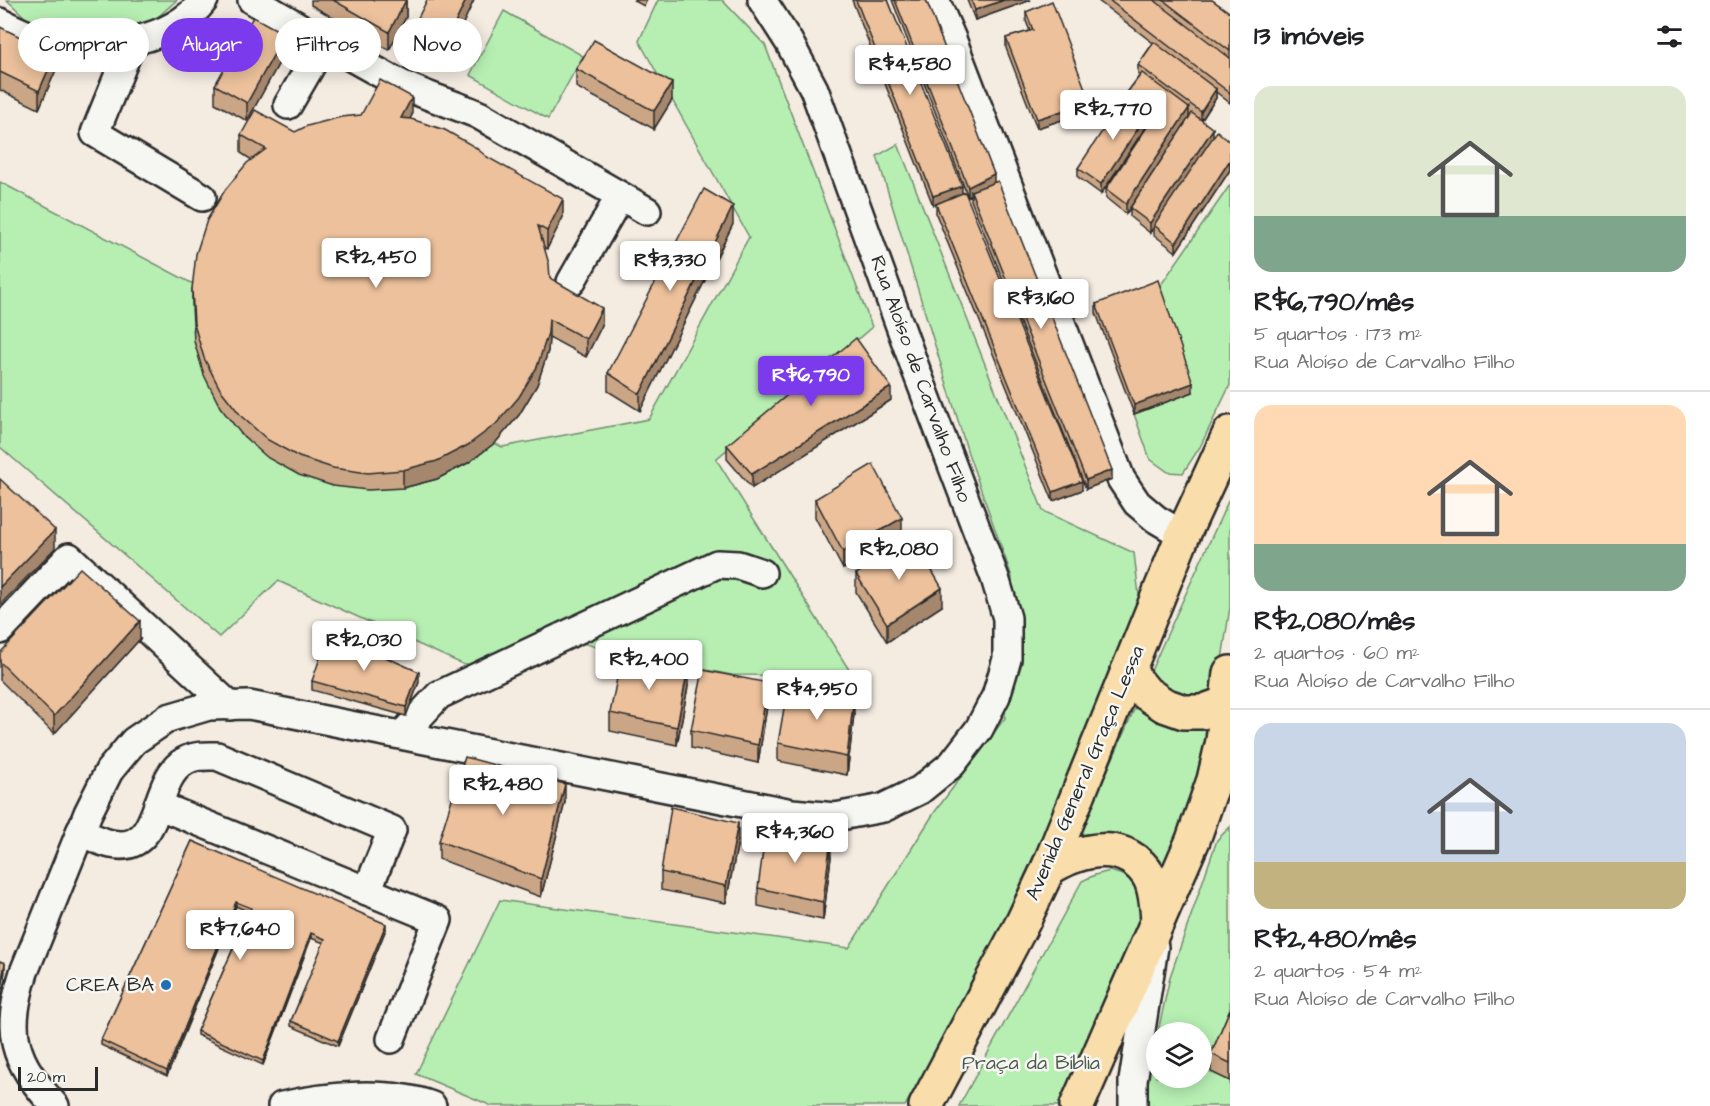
<!DOCTYPE html>
<html lang="pt">
<head>
<meta charset="utf-8">
<style>
	:root { --surface:#fff; --page:#f6f6f6; --text:#202124; --muted:#757577; --line:#e0e0e0; --accent:#7c3aed }
	body { margin:0; font-family:"Architects Daughter",sans-serif; background:var(--page); color:var(--text); height:100vh; display:flex; flex-direction:column; font-size:22px; white-space:nowrap }
	* { box-sizing:border-box; margin:0 }
	p { font-size:20px; color:var(--muted) }
	.icon { flex:none; width:33px; height:33px; fill:none; stroke:currentColor; stroke-width:2; stroke-linecap:round; stroke-linejoin:round }
	.map { position:relative; flex:1; overflow:hidden }
	.details { display:flex; flex-direction:column; background:var(--surface); width:480px }
	.details>* { flex:none }
	.guide { position:absolute; left:18px; top:18px; width:570px; height:54px; display:flex; gap:12px }
	.tools { position:absolute; left:1146px; top:1022px; display:grid; gap:12px }
	.tools a { display:grid; place-items:center; width:66px; height:66px; border-radius:50%; background:var(--surface); box-shadow:0 3px 15px #0003; font-size:30px }
	.scale { position:absolute; left:18px; bottom:15px; width:80px; box-sizing:border-box; padding-left:6px; border:3px solid #2b2b2b; border-top:0; font-size:16px; line-height:21px; white-space:nowrap; color:#2b2b2b; -webkit-text-stroke:4px #f6f6f2; paint-order:stroke }
	.price { position:absolute; translate:-50% -51px; padding:0 14px; border-radius:6px; background:#fff; color:#222; font-size:20px; line-height:39px; filter:drop-shadow(0 2px 3px #0008) }
	.price::after { content:''; position:absolute; left:50%; top:36px; width:18px; height:14px; margin-left:-9px; background:inherit; clip-path:polygon(0 0,100% 0,50% 100%) }
	.price.on { background:var(--accent); color:#fff }
	ul { padding:0; list-style:none }
	li { display:grid; align-content:center; gap:12px; height:318px; padding:0 24px }
	li+li { border-top:2px solid var(--line) }
	li span { display:grid; place-items:center; height:186px; border-radius:18px; color:#555 }
	li>.icon { margin-inline-start:auto }
	span .icon { width:108px; height:108px; fill:#fffc; stroke-width:1 }
	li b { font-size:26px }
	h2 { display:flex; justify-content:space-between; align-items:center; height:72px; padding:0 24px; font-size:26px }
	.pill { padding:0 21px; border-radius:27px; background:var(--surface); box-shadow:0 3px 15px #0003; font-size:21px; line-height:54px }
	.pill.on { background:var(--accent); color:#fff }
	main { display:flex; flex:1; min-height:0 }
	.map>svg:first-child { display:block }
	.green { fill:#b7efb3; stroke:#718d6f; stroke-width:1.5 }
	.lines { fill:none; stroke-linecap:round; stroke-linejoin:round }
	.minor-casing { stroke:#2b2b2b; stroke-width:32 }
	.major-casing { stroke:#2b2b2b; stroke-width:38 }
	.minor { stroke:#f6f6f2; stroke-width:27 }
	.major { stroke:#f9deab; stroke-width:33 }
	.wall { fill:#cba686; stroke:#2b2b2b; stroke-width:1.5 }
	.shaded-wall { fill:#a5876d; stroke:#2b2b2b; stroke-width:1.5 }
	.building { fill:#ecc19c; stroke:#2b2b2b; stroke-width:1.5 }
	.poi-dot { fill:#1f6fb2; stroke:#f6f6f2; stroke-width:2 }
	.labels { text-anchor:middle; dominant-baseline:central; stroke-width:5; stroke-linejoin:round; paint-order:stroke }
	.street-label { font-size:20px; fill:#2b2b2b; stroke:#f6f6f2 }
	.poi-label { font-size:20px; fill:#2b2b2b; stroke:#f6f6f2; text-anchor:end }
	.park-label { font-size:20px; fill:#4e5c4d; stroke:#f6f6f2 }
</style>
</head>
<body>
<main>
<div class="map">
<svg width="1230" height="1106" viewBox="0 0 1230 1106">
	<rect width="100%" height="100%" fill="#f4ebe1"/>
	<filter id="ink" filterUnits="userSpaceOnUse"><feTurbulence type="fractalNoise" baseFrequency=".0167" numOctaves="2"/><feDisplacementMap in="SourceGraphic" scale="12" xChannelSelector="R" yChannelSelector="G"/><feConvolveMatrix kernelMatrix="1 2 1 2 8 2 1 2 1" color-interpolation-filters="sRGB"/></filter>
	<g filter="url(#ink)">
		<!-- green -->
		<g class="green">
			<polygon points="7,0 177,0 152,22 98,35 30,22"/>
			<polygon points="658,0 722,0 765,45 872,327 716,459 853,676 732,675 617,653 545,632 471,668 278,581 219,637 0,447 0,182 502,447 649,419 749,237 639,41"/>
			<polygon points="504,11 583,56 548,119 470,75"/>
			<polygon points="898,144 1043,511 1134,553 1142,621 980,972 905,1106 492,1106 416,1074 500,900 849,948 934,813 1005,718 1012,577 968,453 877,156"/>
			<polygon points="1230,185 1230,385 1200,447 1183,473 1168,472 1150,459 1134,414 1193,392 1158,289"/>
			<polygon points="1230,497 1230,607 1210,737 1172,866 1078,838 1161,648"/>
			<polygon points="1230,827 1230,1106 1147,1106 1144,1095 1156,1037 1156,1077 1202,1077 1202,1032 1158,1032 1170,977 1217,840"/>
			<polygon points="1110,871 1136,879 1146,912 1059,1106 959,1106 1082,881 1095,875"/>
		</g>
		<g class="lines">
			<defs>
				<g id="minor">
					<path d="M 252,0 C 301,27 348,57 397,82 C 424,96 452,103 479,115 L 647,211"/>
					<polyline points="935,0 952,39 1121,479 1137,503 1156,519 1183,535"/>
					<path d="M 0,22 C 17,31 36,40 56,43 C 104,51 172,42 204,0"/>
					<polyline points="132,42 95,133 202,197"/>
					<polyline points="288,105 325,41"/>
					<polyline points="571,282 620,196"/>
					<polyline points="0,630 69,557 230,706"/>
					<polyline points="403,734 439,695 717,564 738,565 762,573"/>
					<polyline points="158,805 438,920 391,1039"/>
					<path d="M 80,832 C 90,836 101,842 111,844 C 164,855 151,779 185,761 C 195,755 205,756 217,756 L 392,830 L 367,891"/>
					<path d="M 55,1106 C 12,1059 5,1033 24,972 L 88,813 L 109,771 L 134,741 L 168,718 L 209,706 L 249,705 L 792,813 L 835,817 L 883,808 L 920,790 L 952,764 L 979,729 L 996,696 L 1007,659 L 1007,618 L 995,578 L 916,370 L 814,89 L 789,42 L 762,0"/>
					<path d="M 282,1106 C 326,1096 389,1090 432,1106"/>
					<polyline points="1133,1106 1133,1081 1154,947"/>
				</g>
				<g id="major">
					<polyline points="1128,671 1146,693 1164,705 1184,712 1202,712 1227,703"/>
					<path d="M 1048,869 C 1081,848 1127,838 1150,878 C 1156,890 1157,907 1158,919"/>
					<polyline points="926,1106 1023,922 1048,869 1183,535 1230,433"/>
					<polyline points="1077,1106 1193,840 1214,780 1223,741 1230,673"/>
				</g>
			</defs>
			<!-- minor casing -->
			<use href="#minor" class="minor-casing"/>
			<!-- major casing -->
			<use href="#major" class="major-casing"/>
			<!-- minor -->
			<use href="#minor" class="minor"/>
			<!-- major -->
			<use href="#major" class="major"/>
		</g>
		<!-- wall -->
		<g class="wall">
			<polygon points="311,0 406,0 406,17 389,50 311,5"/>
			<polygon points="474,0 450,51 418,36 418,18"/>
			<polygon points="633,0 647,0 644,6"/>
			<polygon points="852,0 888,0 962,193 1082,490 1053,501 936,214 936,204 933,205"/>
			<polygon points="892,0 926,0 994,182 1112,479 1086,489 971,200 971,195 968,197"/>
			<polygon points="967,0 1031,0 975,20"/>
			<polygon points="1097,0 1212,0 1230,13 1230,103 1216,92 1216,98 1202,120 1213,136 1230,142 1230,170 1176,252 1154,235 1154,227 1150,233 1130,217 1130,208 1162,160 1126,214 1106,198 1106,189 1151,121 1147,119 1147,125 1101,194 1078,177 1078,168 1126,100 1126,94 1140,75 1138,74 1138,65 1153,43"/>
			<polygon points="1026,12 1090,111 1037,128 1006,48 1006,38 1030,31 1026,21"/>
			<polygon points="0,27 55,72 39,109 0,90"/>
			<polygon points="285,52 247,121 215,103 215,85"/>
			<polygon points="576,69 672,100 654,129 576,87"/>
			<polygon points="412,115 409,119 487,157 563,217 547,249 544,247 550,278 602,325 586,357 549,337 548,351 537,385 519,415 496,442 468,463 437,479 403,488 368,490 333,486 299,475 268,458 242,435 220,407 204,375 194,341 192,306 192,289 252,160 241,153 241,135 295,132"/>
			<polygon points="733,224 640,411 608,391 608,373"/>
			<polygon points="1096,304 1193,392 1134,414 1096,313"/>
			<polygon points="891,400 752,488 727,459 727,445"/>
			<polygon points="815,499 902,536 843,569 815,517"/>
			<polygon points="856,574 942,606 887,642 856,592"/>
			<polygon points="140,639 54,734 0,680 0,653"/>
			<polygon points="312,681 419,682 406,716 312,690"/>
			<polygon points="688,686 677,745 610,731 610,713"/>
			<polygon points="768,700 758,763 691,748 691,730"/>
			<polygon points="854,714 847,775 778,761 778,743"/>
			<polygon points="565,802 541,897 439,859 439,841"/>
			<polygon points="192,841 386,929 338,1046 291,1026 291,1021 324,943 311,938 263,1065 197,1035 197,1031 249,912 236,906 167,1076 101,1045 101,1040"/>
			<polygon points="738,841 726,903 661,890 661,872"/>
			<polygon points="831,857 823,920 758,906 758,888"/>
			<polygon points="1230,1009 1230,1081 1211,1072 1211,1054"/>
		</g>
		<!-- shaded-wall -->
		<g class="shaded-wall">
			<polygon points="406,0 406,17 389,50 389,32"/>
			<polygon points="466,0 474,0 450,51 450,34"/>
			<polygon points="1004,0 1031,0 975,20 975,10"/>
			<polygon points="285,34 285,52 247,121 247,103"/>
			<polygon points="55,54 55,72 39,109 39,91"/>
			<polygon points="672,83 672,100 654,129 654,111"/>
			<polygon points="1216,89 1216,98 1201,121 1201,112"/>
			<polygon points="412,97 412,115 401,135 401,118"/>
			<polygon points="1090,102 1090,111 1037,128 1037,119"/>
			<polygon points="1189,108 1189,118 1126,214 1126,204"/>
			<polygon points="1147,115 1147,125 1101,194 1101,184"/>
			<polygon points="1213,129 1213,138 1150,233 1150,223"/>
			<polygon points="1230,160 1230,170 1176,252 1176,243"/>
			<polygon points="994,174 994,184 971,191 971,195 968,197 968,187"/>
			<polygon points="962,186 962,196 933,205 933,196"/>
			<polygon points="563,199 563,217 547,249 547,231"/>
			<polygon points="733,206 733,224 640,411 640,394"/>
			<polygon points="602,308 602,325 586,357 586,339"/>
			<polygon points="549,319 549,337 548,351 537,385 519,415 496,442 468,463 437,479 403,488 403,470"/>
			<polygon points="1193,383 1193,392 1134,414 1134,405"/>
			<polygon points="891,387 891,400 752,488 752,474"/>
			<polygon points="1112,470 1112,479 1086,489 1086,480"/>
			<polygon points="1082,481 1082,490 1053,501 1053,492"/>
			<polygon points="902,518 902,536 843,569 843,552"/>
			<polygon points="55,530 55,548 0,605 0,587"/>
			<polygon points="942,588 942,606 887,642 887,624"/>
			<polygon points="140,621 140,639 54,734 54,716"/>
			<polygon points="688,668 688,686 677,745 677,727"/>
			<polygon points="419,672 419,682 406,716 406,707"/>
			<polygon points="768,683 768,700 758,763 758,745"/>
			<polygon points="854,696 854,714 847,775 847,757"/>
			<polygon points="565,784 565,802 541,897 541,879"/>
			<polygon points="738,823 738,841 726,903 726,886"/>
			<polygon points="831,839 831,857 823,920 823,902"/>
			<polygon points="236,902 236,906 167,1076 167,1071"/>
			<polygon points="386,924 386,929 338,1046 338,1041"/>
			<polygon points="311,933 311,938 263,1065 263,1061"/>
			<polygon points="5,963 5,972 0,999 0,989"/>
		</g>
		<!-- building -->
		<g class="building">
			<polygon points="333,0 406,0 389,32"/>
			<polygon points="427,0 466,0 450,34 418,18"/>
			<polygon points="856,0 888,0 962,186 933,196"/>
			<polygon points="895,0 926,0 994,174 968,187"/>
			<polygon points="971,0 1004,0 975,10"/>
			<polygon points="1109,0 1154,0 1230,58 1230,93"/>
			<polygon points="1163,0 1212,0 1230,13 1230,51"/>
			<polygon points="1052,1 1090,102 1037,119 1006,38 1033,30 1026,12"/>
			<polygon points="253,17 285,34 247,103 215,85"/>
			<polygon points="0,27 55,54 39,91 0,72"/>
			<polygon points="594,40 672,83 654,111 576,69"/>
			<polygon points="1154,42 1216,89 1201,112 1138,65"/>
			<polygon points="1142,73 1189,108 1126,204 1106,189 1155,115 1126,94"/>
			<polygon points="380,80 412,97 401,118 411,119 445,130 475,147 487,157 563,199 547,231 538,226 549,264 550,278 602,308 586,339 549,319 548,333 537,367 519,397 496,424 468,445 437,461 403,470 368,473 333,468 299,457 268,440 242,417 220,389 204,358 194,324 192,289 196,254 207,220 225,190 247,163 266,149 241,135 255,110 295,132 307,126 341,117 361,115"/>
			<polygon points="1124,98 1147,115 1101,184 1078,168"/>
			<polygon points="1192,113 1213,129 1150,223 1130,208"/>
			<polygon points="1217,131 1230,142 1230,160 1176,243 1154,225"/>
			<polygon points="998,181 1112,470 1086,480 971,191"/>
			<polygon points="704,189 733,206 640,394 608,373"/>
			<polygon points="965,192 1082,481 1053,492 936,204"/>
			<polygon points="1158,280 1193,383 1134,405 1096,304"/>
			<polygon points="856,338 891,387 752,474 727,445"/>
			<polygon points="873,464 902,518 843,552 815,499"/>
			<polygon points="0,479 55,530 0,587"/>
			<polygon points="913,538 942,588 887,624 856,574"/>
			<polygon points="80,568 140,621 54,716 0,662 0,653"/>
			<polygon points="329,632 419,672 406,707 312,681"/>
			<polygon points="622,654 688,668 677,727 610,713"/>
			<polygon points="703,670 768,683 758,745 691,730"/>
			<polygon points="788,685 854,696 847,757 778,743"/>
			<polygon points="465,757 565,784 541,879 439,841"/>
			<polygon points="671,807 738,823 726,886 661,872"/>
			<polygon points="766,828 831,839 823,902 758,888"/>
			<polygon points="192,841 386,924 338,1041 291,1021 325,939 311,933 263,1061 197,1031 251,908 236,902 167,1071 101,1040"/>
			<polygon points="0,961 5,963 0,989"/>
			<polygon points="1230,1009 1230,1063 1211,1054"/>
		</g>
	</g>
	<!-- markers -->
	<circle class="poi-dot" cx="166" cy="985" r="6"/>
	<g class="labels">
		<!-- street labels -->
		<g class="street-label">
			<text transform="translate(921 379) rotate(70)">Rua Aloíso de Carvalho Filho</text>
			<text transform="translate(1085 773) rotate(-67)">Avenida General Graça Lessa</text>
		</g>
		<!-- poi labels -->
		<g class="poi-label">
			<text x="154" y="985">CREA BA</text>
		</g>
		<!-- park labels -->
		<g class="park-label">
			<text x="1031" y="1063">Praça da Bíblia</text>
		</g>
	</g>
</svg>
<div class="tools">
<a><svg class="icon" aria-label="layers" viewBox="0 0 24 24"><path d="M12 4l9 5-9 5-9-5zM3 14l9 5 9-5"/></svg></a>
</div>
<div class="scale">20 m</div>
<b class="price" style="left:910px;top:96px">R$4,580</b>
<b class="price" style="left:1113px;top:141px">R$2,770</b>
<b class="price" style="left:376px;top:289px">R$2,450</b>
<b class="price" style="left:670px;top:292px">R$3,330</b>
<b class="price" style="left:1041px;top:330px">R$3,160</b>
<b class="price on" style="left:811px;top:407px">R$6,790</b>
<b class="price" style="left:899px;top:581px">R$2,080</b>
<b class="price" style="left:364px;top:672px">R$2,030</b>
<b class="price" style="left:649px;top:691px">R$2,400</b>
<b class="price" style="left:817px;top:721px">R$4,950</b>
<b class="price" style="left:503px;top:816px">R$2,480</b>
<b class="price" style="left:795px;top:864px">R$4,360</b>
<b class="price" style="left:240px;top:961px">R$7,640</b>
<div class="guide">
<a class="pill">Comprar</a>
<a class="pill on">Alugar</a>
<a class="pill">Filtros</a>
<a class="pill">Novo</a>
</div>
</div>
<section class="details">
<h2>13 imóveis<svg class="icon" aria-label="filters" viewBox="0 0 24 24"><path d="M4 7h16M4 17h16"/><circle cx="9" cy="7" r="2"/><circle cx="15" cy="17" r="2"/></svg></h2>
<ul>
<li><span style="background:linear-gradient(#dfe7d0 70%,#7fa58c 0)"><svg class="icon" aria-label="home" viewBox="0 0 24 24"><path d="M3 11l9-7 9 7M6 9v11h12V9"/></svg></span><div><b>R$6,790/mês</b><p>5 quartos · 173 m²</p><p>Rua Aloíso de Carvalho Filho</p></div></li>
<li><span style="background:linear-gradient(#ffd9b3 75%,#7fa58c 0)"><svg class="icon" aria-label="home" viewBox="0 0 24 24"><path d="M3 11l9-7 9 7M6 9v11h12V9"/></svg></span><div><b>R$2,080/mês</b><p>2 quartos · 60 m²</p><p>Rua Aloíso de Carvalho Filho</p></div></li>
<li><span style="background:linear-gradient(#c9d6e8 75%,#c2b280 0)"><svg class="icon" aria-label="home" viewBox="0 0 24 24"><path d="M3 11l9-7 9 7M6 9v11h12V9"/></svg></span><div><b>R$2,480/mês</b><p>2 quartos · 54 m²</p><p>Rua Aloíso de Carvalho Filho</p></div></li>
</ul>
</section>
</main>
</body>
</html>
